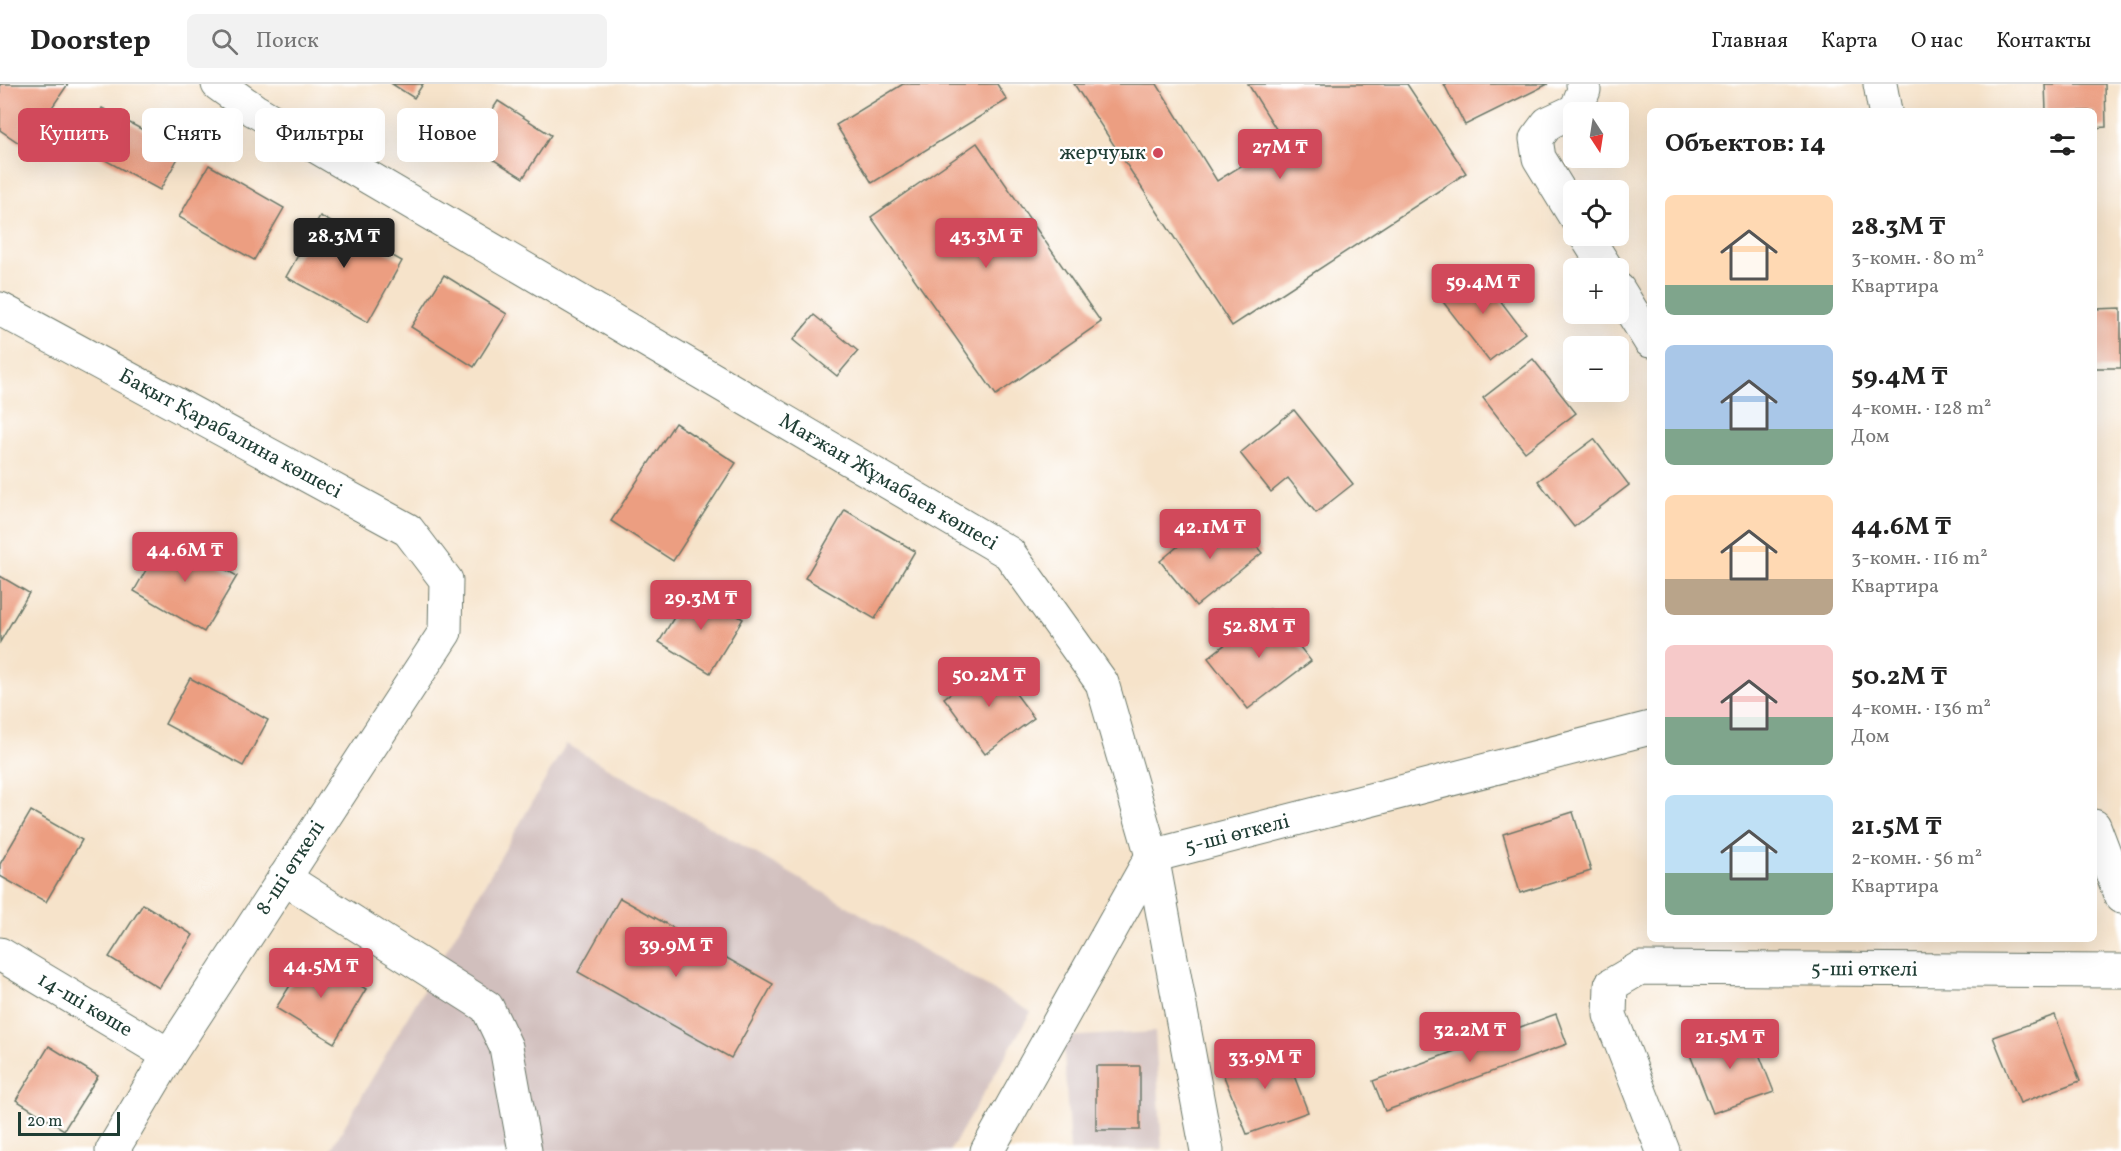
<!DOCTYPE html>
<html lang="ru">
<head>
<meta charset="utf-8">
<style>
	:root { --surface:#fff; --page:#f2f2f2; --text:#222; --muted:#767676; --line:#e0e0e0; --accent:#d1495b }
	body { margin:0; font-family:Vollkorn,serif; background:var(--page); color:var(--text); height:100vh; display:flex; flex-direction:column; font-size:22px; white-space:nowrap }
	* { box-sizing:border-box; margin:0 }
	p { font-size:20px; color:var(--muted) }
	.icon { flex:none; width:33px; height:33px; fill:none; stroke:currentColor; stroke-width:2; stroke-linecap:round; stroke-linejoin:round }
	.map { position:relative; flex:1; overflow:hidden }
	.drawer { position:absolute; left:1647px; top:24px; width:450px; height:834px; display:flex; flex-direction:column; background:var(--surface); border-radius:9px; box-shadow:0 6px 24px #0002 }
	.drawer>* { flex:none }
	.guide { position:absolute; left:18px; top:24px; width:570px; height:54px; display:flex; gap:12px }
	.needle { width:39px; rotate:168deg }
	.tools { position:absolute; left:1563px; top:18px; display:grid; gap:12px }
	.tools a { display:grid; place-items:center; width:66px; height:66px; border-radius:9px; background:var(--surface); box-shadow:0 6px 24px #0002; font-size:30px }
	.scale { position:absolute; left:18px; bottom:15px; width:102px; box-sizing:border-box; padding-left:6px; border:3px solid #1f3d34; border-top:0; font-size:16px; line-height:21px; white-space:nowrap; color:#1f3d34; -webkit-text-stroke:4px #fff; paint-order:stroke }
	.price { position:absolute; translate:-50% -51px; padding:0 14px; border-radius:6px; background:var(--accent); color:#fff; font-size:20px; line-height:39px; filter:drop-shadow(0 2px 3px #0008) }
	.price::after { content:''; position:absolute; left:50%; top:36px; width:18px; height:14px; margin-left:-9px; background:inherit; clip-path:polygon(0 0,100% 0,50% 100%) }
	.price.active { background:#222; color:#fff }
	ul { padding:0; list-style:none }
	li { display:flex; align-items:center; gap:18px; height:150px; padding:0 18px }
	li span { display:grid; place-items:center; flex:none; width:168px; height:120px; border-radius:9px; color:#555 }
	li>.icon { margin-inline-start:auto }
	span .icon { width:72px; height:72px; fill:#fffc; stroke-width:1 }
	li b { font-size:26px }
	h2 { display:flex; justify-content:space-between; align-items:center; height:72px; padding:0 18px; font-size:26px }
	.tag { padding:0 21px; border-radius:9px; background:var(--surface); box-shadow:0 6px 24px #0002; font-size:21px; line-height:54px }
	.tag.active { background:var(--accent); color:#fff }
	header { display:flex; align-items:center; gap:36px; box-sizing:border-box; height:84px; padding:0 30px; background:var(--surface); border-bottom:2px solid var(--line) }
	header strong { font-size:28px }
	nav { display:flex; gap:33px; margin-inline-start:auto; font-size:21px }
	.search { width:420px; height:54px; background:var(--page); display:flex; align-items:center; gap:15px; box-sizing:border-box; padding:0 21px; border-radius:9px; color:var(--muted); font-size:22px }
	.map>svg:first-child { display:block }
	.industrial { fill:#d1bfbd }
	.building { fill:#ec9e81 }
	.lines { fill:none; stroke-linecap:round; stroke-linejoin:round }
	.minor-casing { stroke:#6a7768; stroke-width:35 }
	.minor { stroke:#fff; stroke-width:33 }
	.poi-dot { fill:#d1495b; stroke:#fff; stroke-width:2 }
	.labels { text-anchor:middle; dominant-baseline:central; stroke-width:4.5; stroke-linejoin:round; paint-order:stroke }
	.poi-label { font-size:21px; fill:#1f3d34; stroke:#fff; text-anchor:end }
	.street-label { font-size:21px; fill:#1f3d34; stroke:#fff }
</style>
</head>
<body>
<header>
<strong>Doorstep</strong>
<div class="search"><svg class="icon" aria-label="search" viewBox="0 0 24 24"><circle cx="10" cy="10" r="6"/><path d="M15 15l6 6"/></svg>Поиск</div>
<nav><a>Главная</a><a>Карта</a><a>О нас</a><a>Контакты</a></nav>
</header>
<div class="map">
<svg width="2121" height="1067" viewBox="0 0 2121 1067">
	<rect width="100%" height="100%" fill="#fff"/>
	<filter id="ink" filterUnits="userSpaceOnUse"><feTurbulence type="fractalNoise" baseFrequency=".0167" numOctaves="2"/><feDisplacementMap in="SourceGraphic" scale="12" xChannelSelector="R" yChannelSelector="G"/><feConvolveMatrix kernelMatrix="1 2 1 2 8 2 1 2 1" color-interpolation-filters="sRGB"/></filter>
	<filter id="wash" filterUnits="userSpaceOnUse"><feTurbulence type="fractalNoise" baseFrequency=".008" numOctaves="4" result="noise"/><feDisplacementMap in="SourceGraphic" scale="24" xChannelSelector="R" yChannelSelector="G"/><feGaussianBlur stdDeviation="1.35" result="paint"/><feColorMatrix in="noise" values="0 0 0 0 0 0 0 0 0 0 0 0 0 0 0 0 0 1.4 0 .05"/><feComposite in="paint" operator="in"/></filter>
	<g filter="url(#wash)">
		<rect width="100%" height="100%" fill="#f6e3ca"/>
		<!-- industrial -->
		<g class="industrial">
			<polygon points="566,660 1031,928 950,1067 330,1067"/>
			<polygon points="1155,948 1162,1065 1070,1067 1063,953"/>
		</g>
		<g id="blocks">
			<!-- building -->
			<g class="building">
				<polygon points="0,0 68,0 25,63 0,46"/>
				<polygon points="392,0 423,0 414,14"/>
				<polygon points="903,0 997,0 1007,16 872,99 836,41"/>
				<polygon points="1074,0 1157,0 1217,97 1283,56 1248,0 1407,0 1466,89 1232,242"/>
				<polygon points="1444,0 1548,0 1465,41"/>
				<polygon points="2045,0 2105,0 2106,43 2094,44 2094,27 2046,27"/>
				<polygon points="498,17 551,51 523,94 470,61"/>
				<polygon points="102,24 182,67 160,106 81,63"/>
				<polygon points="977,59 1101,238 996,311 871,133"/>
				<polygon points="209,81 284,124 254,176 179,133"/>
				<polygon points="320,132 402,177 368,238 286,193"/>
				<polygon points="1477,186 1525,249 1489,277 1440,214"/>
				<polygon points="444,191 507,230 474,283 411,243"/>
				<polygon points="2121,224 2121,284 2094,284 2094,225"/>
				<polygon points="814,231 858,267 837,292 793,256"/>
				<polygon points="1533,275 1576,329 1525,368 1483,314"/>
				<polygon points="1294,326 1353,400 1316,429 1288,394 1271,408 1240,369"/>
				<polygon points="675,339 736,379 673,477 611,437"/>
				<polygon points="1594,355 1629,401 1574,443 1538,397"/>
				<polygon points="845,426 915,467 875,535 805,494"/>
				<polygon points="1210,436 1223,452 1238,440 1262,469 1196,522 1160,477"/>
				<polygon points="166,451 237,492 204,548 134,507"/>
				<polygon points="0,492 29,509 0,558"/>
				<polygon points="692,504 743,535 710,589 659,558"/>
				<polygon points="1270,525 1311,577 1248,625 1208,574"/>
				<polygon points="993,579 1034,634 985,670 944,614"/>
				<polygon points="190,594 268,636 243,682 165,640"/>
				<polygon points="31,727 82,756 46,818 0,792 0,780"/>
				<polygon points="1573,728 1591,787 1520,809 1503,750"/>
				<polygon points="620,814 773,900 731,974 578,888"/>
				<polygon points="143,820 193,851 159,904 109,873"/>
				<polygon points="309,871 366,905 334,959 276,924"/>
				<polygon points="1556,930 1567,960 1385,1027 1373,997"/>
				<polygon points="2055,931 2080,997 2020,1019 1993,953"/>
				<polygon points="1748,942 1774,1008 1713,1029 1687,963"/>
				<polygon points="49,962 98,992 64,1046 16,1016"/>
				<polygon points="1283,963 1308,1028 1247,1050 1221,985"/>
				<rect x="1096" y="982" width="44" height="64"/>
			</g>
		</g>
	</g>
	<g filter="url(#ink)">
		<use href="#blocks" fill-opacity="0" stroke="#6a7768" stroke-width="1.5"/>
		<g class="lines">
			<defs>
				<g id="minor">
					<path id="s1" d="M 218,0 L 254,26 L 1009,469 L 1102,599 L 1152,772 L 1207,1067"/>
					<polyline points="1880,0 1885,27"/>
					<polyline points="1574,131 1539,74 1536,55 1548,39 1576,26 1584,6 1583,0"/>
					<polyline points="1586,152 1606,184"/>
					<polyline points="1618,205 1650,257"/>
					<path id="s2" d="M 0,225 L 408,446 L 446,496 L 445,548 L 169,971 L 112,1067"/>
					<polyline points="2094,742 2121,813"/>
					<polyline points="284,794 487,923 506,963 525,1067"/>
					<path id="s3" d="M 0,870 L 169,971"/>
					<path id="s4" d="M 987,1067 L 1152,772 L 1650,644"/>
					<path id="s5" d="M 1663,1067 L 1610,931 L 1611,901 L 1640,884 L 2121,887"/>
				</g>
			</defs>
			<!-- minor casing -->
			<use href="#minor" class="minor-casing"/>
			<!-- minor -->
			<use href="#minor" class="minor"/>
		</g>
	</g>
	<!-- markers -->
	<circle class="poi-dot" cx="1158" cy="69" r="6"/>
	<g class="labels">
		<!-- poi labels -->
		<g class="poi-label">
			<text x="1146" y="69">жерчуык</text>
		</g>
		<!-- street labels -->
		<g class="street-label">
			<text stroke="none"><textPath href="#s2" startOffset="262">Бақыт Қарабалина көшесі</textPath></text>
			<text stroke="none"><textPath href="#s1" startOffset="780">Мағжан Жұмабаев көшесі</textPath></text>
			<text stroke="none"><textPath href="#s4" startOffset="426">5-ші өткелі</textPath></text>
			<text transform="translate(291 784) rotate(-57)">8-ші өткелі</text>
			<text stroke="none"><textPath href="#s5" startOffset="434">5-ші өткелі</textPath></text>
			<text stroke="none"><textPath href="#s3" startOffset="99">14-ші көше</textPath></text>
		</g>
	</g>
</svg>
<div class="tools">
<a><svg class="needle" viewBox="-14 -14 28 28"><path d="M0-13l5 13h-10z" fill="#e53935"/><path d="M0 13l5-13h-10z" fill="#767676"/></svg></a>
<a><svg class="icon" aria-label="locate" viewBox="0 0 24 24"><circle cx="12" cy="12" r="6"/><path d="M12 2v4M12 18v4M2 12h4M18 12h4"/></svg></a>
<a>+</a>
<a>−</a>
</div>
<div class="scale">20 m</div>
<b class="price" style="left:1280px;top:96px">27M ₸</b>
<b class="price active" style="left:344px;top:185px">28.3M ₸</b>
<b class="price" style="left:986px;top:185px">43.3M ₸</b>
<b class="price" style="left:1483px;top:231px">59.4M ₸</b>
<b class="price" style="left:1210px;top:476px">42.1M ₸</b>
<b class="price" style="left:185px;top:499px">44.6M ₸</b>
<b class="price" style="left:701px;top:547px">29.3M ₸</b>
<b class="price" style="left:1259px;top:575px">52.8M ₸</b>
<b class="price" style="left:989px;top:624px">50.2M ₸</b>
<b class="price" style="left:676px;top:894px">39.9M ₸</b>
<b class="price" style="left:321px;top:915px">44.5M ₸</b>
<b class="price" style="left:1470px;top:979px">32.2M ₸</b>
<b class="price" style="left:1730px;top:986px">21.5M ₸</b>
<b class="price" style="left:1265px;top:1006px">33.9M ₸</b>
<div class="guide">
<a class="tag active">Купить</a>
<a class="tag">Снять</a>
<a class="tag">Фильтры</a>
<a class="tag">Новое</a>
</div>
<section class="drawer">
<h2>Объектов: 14<svg class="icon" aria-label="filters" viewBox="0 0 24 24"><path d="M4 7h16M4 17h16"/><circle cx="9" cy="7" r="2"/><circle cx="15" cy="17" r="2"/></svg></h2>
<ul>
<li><span style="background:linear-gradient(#ffd9b3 75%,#7fa58c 0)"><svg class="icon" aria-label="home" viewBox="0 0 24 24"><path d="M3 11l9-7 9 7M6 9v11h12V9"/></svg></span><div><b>28.3M ₸</b><p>3-комн. · 80 m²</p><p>Квартира</p></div></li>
<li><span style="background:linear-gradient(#a9c7e8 70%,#7fa58c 0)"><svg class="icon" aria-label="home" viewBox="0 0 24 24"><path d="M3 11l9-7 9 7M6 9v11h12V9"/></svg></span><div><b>59.4M ₸</b><p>4-комн. · 128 m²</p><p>Дом</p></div></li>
<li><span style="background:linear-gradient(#ffd9b3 70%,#b9a48a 0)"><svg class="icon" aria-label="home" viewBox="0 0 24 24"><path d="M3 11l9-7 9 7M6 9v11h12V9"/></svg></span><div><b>44.6M ₸</b><p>3-комн. · 116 m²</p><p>Квартира</p></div></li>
<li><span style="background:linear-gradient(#f6c9c9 60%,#7fa58c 0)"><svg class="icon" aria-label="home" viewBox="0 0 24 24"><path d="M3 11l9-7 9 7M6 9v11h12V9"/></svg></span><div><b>50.2M ₸</b><p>4-комн. · 136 m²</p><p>Дом</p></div></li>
<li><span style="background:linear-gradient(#bfe0f5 65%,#7fa58c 0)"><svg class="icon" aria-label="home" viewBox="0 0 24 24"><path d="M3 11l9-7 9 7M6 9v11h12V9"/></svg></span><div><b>21.5M ₸</b><p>2-комн. · 56 m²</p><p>Квартира</p></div></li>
</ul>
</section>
</div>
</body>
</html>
